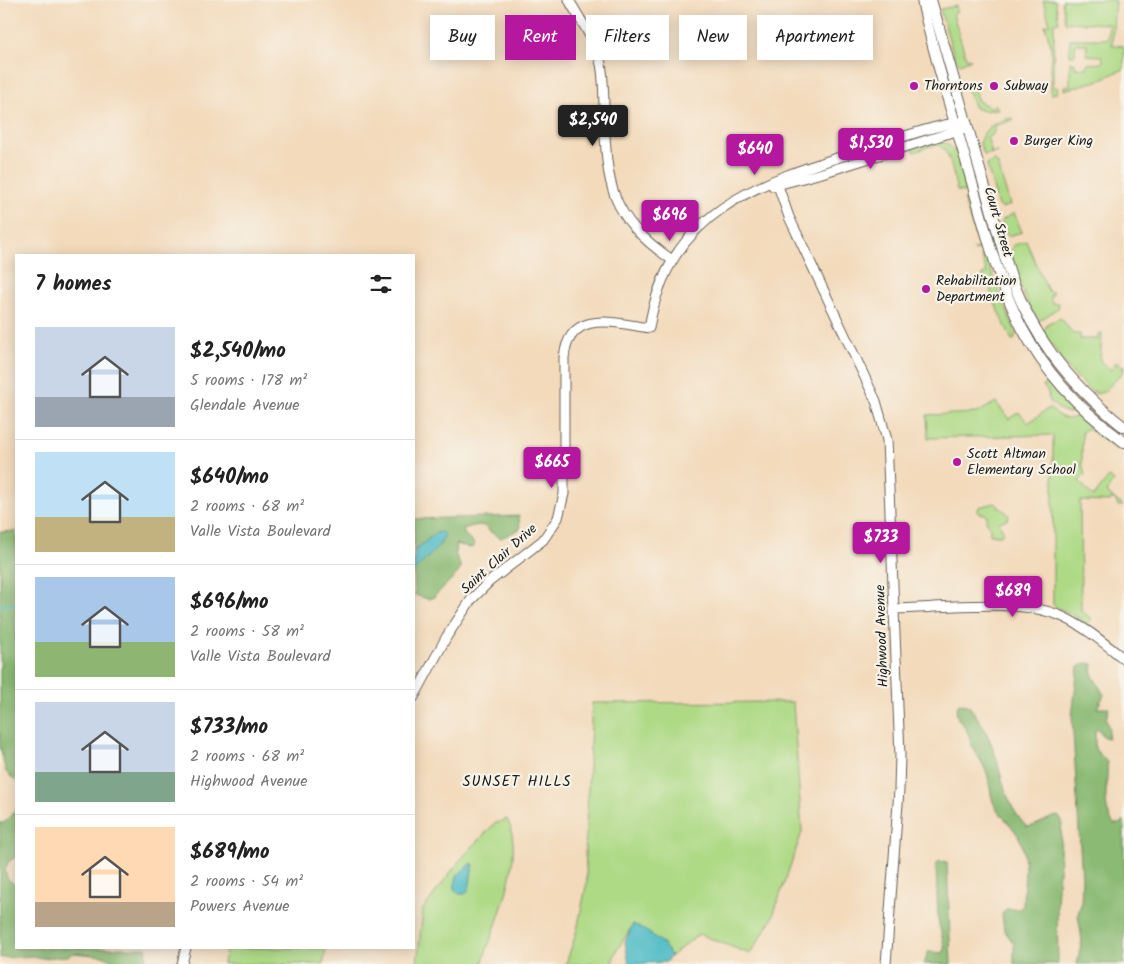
<!DOCTYPE html>
<html lang="en">
<head>
<meta charset="utf-8">
<style>
	:root { --surface:#fff; --page:#f6f6f6; --text:#222; --muted:#767676; --line:#e0e0e0; --accent:#b5179e }
	body { margin:0; font-family:Kalam,sans-serif; background:var(--page); color:var(--text); height:100vh; display:flex; flex-direction:column; font-size:19px; white-space:nowrap }
	* { box-sizing:border-box; margin:0 }
	p { font-size:16px; color:var(--muted) }
	.icon { flex:none; width:28px; height:28px; fill:none; stroke:currentColor; stroke-width:2; stroke-linecap:round; stroke-linejoin:round }
	.map { position:relative; flex:1; overflow:hidden }
	.details { position:absolute; left:15px; top:254px; width:400px; height:695px; display:flex; flex-direction:column; background:var(--surface); border-radius:0px; box-shadow:0 2px 12px #0003 }
	.details>* { flex:none }
	.guide { position:absolute; left:430px; top:15px; width:475px; height:45px; display:flex; gap:10px }
	.price { position:absolute; translate:-50% -42px; padding:0 11px; border-radius:5px; background:var(--accent); color:#fff; font-size:16px; line-height:32px; filter:drop-shadow(0 1px 2px #0008) }
	.price::after { content:''; position:absolute; left:50%; top:30px; width:15px; height:11px; margin-left:-8px; background:inherit; clip-path:polygon(0 0,100% 0,50% 100%) }
	.price.selected { background:#222; color:#fff }
	ul { padding:0; list-style:none }
	li { display:flex; align-items:center; gap:15px; height:125px; padding:0 20px }
	li+li { border-top:1px solid var(--line) }
	li span { display:grid; place-items:center; flex:none; width:140px; height:100px; border-radius:0px; color:#555 }
	li>.icon { margin-inline-start:auto }
	span .icon { width:60px; height:60px; fill:#fffc; stroke-width:1 }
	li b { font-size:21px }
	h2 { display:flex; justify-content:space-between; align-items:center; height:60px; padding:0 20px; font-size:21px }
	.tag { padding:0 18px; border-radius:0px; background:var(--surface); box-shadow:0 2px 12px #0003; font-size:18px; line-height:45px }
	.tag.selected { background:var(--accent); color:#fff }
	.map>svg:first-child { display:block }
	.green { fill:#aeda86; stroke:#657b51 }
	.forest { fill:#8aba73; stroke:#536b48 }
	.water { fill:#4dbbc6; stroke:#346c71 }
	.lines { fill:none; stroke-linecap:round; stroke-linejoin:round }
	.stream { stroke:#4dbbc6; stroke-width:2 }
	.secondary-casing { stroke:#675e54; stroke-width:11 }
	.primary-casing { stroke:#675e54; stroke-width:12 }
	.secondary { stroke:#fff; stroke-width:9 }
	.primary { stroke:#fff; stroke-width:10 }
	.poi-dot { fill:#b5179e; stroke:#f7f3e8; stroke-width:2 }
	.labels { text-anchor:middle; dominant-baseline:central; stroke-width:4.5; stroke-linejoin:round; paint-order:stroke }
	.poi-label { font-size:14px; fill:#1c1c1c; stroke:#f7f3e8; text-anchor:start }
	.street-label { font-size:14px; fill:#1c1c1c; stroke:#f7f3e8 }
	.neighbourhood-label { font-size:15px; letter-spacing:1px; fill:#1c1c1c; stroke:#f7f3e8 }
</style>
</head>
<body>
<div class="map">
<svg width="1124" height="964" viewBox="0 0 1124 964">
	<rect width="100%" height="100%" fill="#f7f3e8"/>
	<filter id="ink" filterUnits="userSpaceOnUse"><feTurbulence type="fractalNoise" baseFrequency=".02" numOctaves="2"/><feDisplacementMap in="SourceGraphic" scale="10" xChannelSelector="R" yChannelSelector="G"/><feConvolveMatrix kernelMatrix="1 2 1 2 8 2 1 2 1" color-interpolation-filters="sRGB"/></filter>
	<filter id="wash" filterUnits="userSpaceOnUse"><feTurbulence type="fractalNoise" baseFrequency=".0096" numOctaves="4" result="noise"/><feDisplacementMap in="SourceGraphic" scale="20" xChannelSelector="R" yChannelSelector="G"/><feGaussianBlur stdDeviation="1.12" result="paint"/><feColorMatrix in="noise" values="0 0 0 0 0 0 0 0 0 0 0 0 0 0 0 0 0 1.4 0 .05"/><feComposite in="paint" operator="in"/></filter>
	<g filter="url(#wash)">
		<rect width="100%" height="100%" fill="#f3dabb"/>
		<!-- green -->
		<g class="green">
			<polygon points="1043,0 1055,0 1059,22 1054,23 1053,86 1058,88 1057,93 1051,94 1051,47 1045,25 1050,24"/>
			<polygon points="1062,0 1115,0 1112,45 1124,46 1124,69 1097,81 1064,90 1064,86 1070,86 1070,61 1075,62 1075,68 1087,68 1087,64 1103,63 1102,56 1087,55 1087,44 1075,44 1075,55 1070,55 1070,39 1108,39 1109,24 1065,22"/>
			<polygon points="956,6 957,12 953,14 966,58 971,59 960,64 955,59 940,9"/>
			<polygon points="973,86 978,101 992,108 995,104 998,109 983,111 975,108 966,88"/>
			<path d="M 1013,118 L 1013,120 L 994,126 L 995,130 L 992,135 L 987,137 L 992,153 L 998,152 L 984,155 L 980,144 C 981,129 997,120 1013,118 Z"/>
			<path d="M 935,141 C 958,141 962,167 967,185 L 964,192 L 957,191 C 954,182 951,147 937,145 C 929,145 921,151 914,152 L 913,149 Z"/>
			<polygon points="994,160 998,165 1010,205 1002,208 998,206 987,165"/>
			<polygon points="968,199 972,202 984,243 983,247 975,251 974,249 979,248 964,200"/>
			<polygon points="1014,213 1022,232 1008,236 1001,221"/>
			<path d="M 1026,241 L 1048,291 L 1053,292 L 1053,295 L 1050,295 L 1052,303 L 1058,303 L 1059,307 L 1041,320 C 1030,318 1007,257 1012,246 Z"/>
			<polygon points="985,255 1016,333 1014,340 1012,340 992,297 989,281 985,282 982,275 987,273 981,256"/>
			<polygon points="1061,318 1073,334 1080,334 1080,339 1098,339 1098,334 1102,334 1100,361 1111,370 1115,363 1119,363 1118,366 1121,369 1124,364 1124,371 1104,392 1095,394 1095,391 1091,391 1069,370 1043,332 1048,323"/>
			<path d="M 1047,383 L 1051,384 L 1076,410 C 1066,418 1058,408 1049,401 L 1048,392 L 1043,386 Z"/>
			<path d="M 996,402 L 1009,419 L 1019,412 L 1028,423 L 1049,408 C 1059,416 1067,424 1079,414 L 1118,445 L 1117,450 L 1087,428 L 1082,432 L 1082,463 L 1085,475 L 1079,481 L 1093,497 L 1109,477 L 1114,481 L 1106,492 L 1123,506 L 1118,506 L 1115,499 L 1110,499 L 1110,502 L 1080,501 L 1081,611 L 1092,619 L 1087,624 L 1082,624 L 1081,619 L 1054,606 L 1053,603 L 1053,435 L 928,438 L 927,415 L 977,413 Z"/>
			<polygon points="995,503 1009,515 1008,519 999,522 1003,531 1001,535 990,535 990,527 986,521 987,515 977,512 979,507"/>
			<path d="M 793,702 L 802,832 L 771,921 L 750,954 L 699,934 L 671,956 L 659,942 L 633,924 C 626,938 614,950 612,964 L 566,964 L 577,930 L 587,882 L 585,852 L 592,703 Z"/>
			<path d="M 507,819 C 527,857 494,926 482,964 L 417,964 L 423,909 L 460,860 L 494,824 Z"/>
			<polygon points="226,948 326,948 323,964 223,964"/>
		</g>
		<!-- forest -->
		<g class="forest">
			<path d="M 519,516 L 520,529 L 501,538 C 480,529 491,520 463,529 L 465,535 L 473,542 L 474,547 L 470,548 L 456,544 L 455,553 L 461,568 L 458,573 L 434,597 L 428,599 L 415,595 L 414,571 L 441,543 L 436,533 L 414,551 L 414,519 Z"/>
			<polygon points="16,531 16,746 14,755 16,781 6,772 0,747 0,532"/>
			<path d="M 1086,663 L 1093,664 L 1092,674 L 1104,695 L 1097,708 L 1109,708 L 1106,719 L 1109,728 L 1108,738 L 1104,737 L 1098,729 L 1095,731 L 1095,749 L 1107,762 C 1109,782 1100,806 1114,824 L 1119,824 L 1124,820 L 1124,964 L 1077,964 L 1082,940 L 1078,914 L 1081,904 L 1082,879 L 1072,716 L 1078,667 Z"/>
			<path d="M 959,704 L 968,705 C 982,721 991,740 997,760 C 1003,784 1009,809 1027,827 C 1038,826 1046,818 1058,816 L 1062,820 L 1057,905 L 1058,964 L 1014,964 L 1014,944 L 1004,930 L 1002,914 L 1006,909 L 1019,909 L 1023,906 C 1023,886 1028,865 1022,845 C 1018,830 1004,820 996,808 C 989,797 991,782 986,771 C 982,761 975,753 971,744 C 970,741 970,736 968,733 C 963,722 951,717 959,704 Z"/>
			<polygon points="16,810 16,857 9,861 5,869 7,878 16,886 16,948 147,948 145,964 121,964 103,956 74,953 67,956 42,958 32,956 0,958 0,823 4,823"/>
			<polygon points="939,861 947,862 951,964 924,964 928,952 943,953 945,949 938,920 936,865"/>
		</g>
		<!-- water -->
		<g class="water">
			<polygon points="442,532 445,535 438,547 414,571 414,551 436,533"/>
			<path d="M 471,863 L 474,865 C 469,875 473,887 465,894 L 459,894 L 454,889 L 457,876 Z"/>
			<path d="M 633,924 C 646,930 665,942 671,956 L 666,962 L 629,964 L 625,942 Z"/>
		</g>
		<g class="lines">
			<!-- stream -->
			<polyline class="stream" points="0,605 16,604"/>
		</g>
	</g>
	<g filter="url(#ink)">
		<g class="lines">
			<defs>
				<g id="secondary">
					<path d="M 569,0 C 580,20 596,41 601,64 C 604,80 604,97 604,114 C 607,186 609,216 672,260"/>
					<polyline points="776,180 789,217 876,401 887,440 900,755 899,790 886,964"/>
					<polyline points="773,186 822,173 962,129"/>
					<path d="M 895,609 C 941,608 1020,598 1061,616 C 1084,626 1104,643 1124,659"/>
					<path d="M 414,697 L 447,636 L 471,600 L 489,582 L 543,540 L 558,518 L 564,494 L 564,358 C 569,308 615,323 649,328 C 668,211 759,182 859,151 C 892,141 927,127 961,122"/>
					<polyline points="182,964 186,948"/>
				</g>
				<g id="primary">
					<path d="M 922,0 C 933,54 951,108 966,161 C 1001,285 1014,361 1124,442"/>
					<path d="M 931,0 L 1007,264 C 1028,332 1068,383 1124,427"/>
				</g>
			</defs>
			<!-- secondary casing -->
			<use href="#secondary" class="secondary-casing"/>
			<!-- primary casing -->
			<use href="#primary" class="primary-casing"/>
			<!-- secondary -->
			<use href="#secondary" class="secondary"/>
			<!-- primary -->
			<use href="#primary" class="primary"/>
		</g>
	</g>
	<!-- markers -->
	<g class="poi-dot">
		<circle cx="914" cy="86" r="5"/>
		<circle cx="994" cy="86" r="5"/>
		<circle cx="1014" cy="141" r="5"/>
		<circle cx="926" cy="289" r="5"/>
		<circle cx="957" cy="462" r="5"/>
	</g>
	<g class="labels">
		<!-- poi labels -->
		<g class="poi-label">
			<text x="924" y="86">Thorntons</text>
			<text x="1004" y="86">Subway</text>
			<text x="1024" y="141">Burger King</text>
			<text x="936" y="281">Rehabilitation<tspan x="936" dy="16">Department</tspan></text>
			<text x="967" y="454">Scott Altman<tspan x="967" dy="16">Elementary School</tspan></text>
		</g>
		<!-- street labels -->
		<g class="street-label">
			<text transform="translate(998 222) rotate(74)">Court Street</text>
			<text transform="translate(499 559) rotate(-42)">Saint Clair Drive</text>
			<text transform="translate(882 636) rotate(-92)">Highwood Avenue</text>
		</g>
		<!-- neighbourhood labels -->
		<g class="neighbourhood-label">
			<text x="517" y="782">SUNSET HILLS</text>
		</g>
	</g>
</svg>
<b class="price selected" style="left:593px;top:147px">$2,540</b>
<b class="price" style="left:871px;top:170px">$1,530</b>
<b class="price" style="left:755px;top:176px">$640</b>
<b class="price" style="left:670px;top:242px">$696</b>
<b class="price" style="left:552px;top:489px">$665</b>
<b class="price" style="left:881px;top:564px">$733</b>
<b class="price" style="left:1013px;top:618px">$689</b>
<div class="guide">
<a class="tag">Buy</a>
<a class="tag selected">Rent</a>
<a class="tag">Filters</a>
<a class="tag">New</a>
<a class="tag">Apartment</a>
</div>
<section class="details">
<h2>7 homes<svg class="icon" aria-label="filters" viewBox="0 0 24 24"><path d="M4 7h16M4 17h16"/><circle cx="9" cy="7" r="2"/><circle cx="15" cy="17" r="2"/></svg></h2>
<ul>
<li><span style="background:linear-gradient(#c9d6e8 70%,#9aa5b1 0)"><svg class="icon" aria-label="home" viewBox="0 0 24 24"><path d="M3 11l9-7 9 7M6 9v11h12V9"/></svg></span><div><b>$2,540/mo</b><p>5 rooms · 178 m²</p><p>Glendale Avenue</p></div></li>
<li><span style="background:linear-gradient(#bfe0f5 65%,#c2b280 0)"><svg class="icon" aria-label="home" viewBox="0 0 24 24"><path d="M3 11l9-7 9 7M6 9v11h12V9"/></svg></span><div><b>$640/mo</b><p>2 rooms · 68 m²</p><p>Valle Vista Boulevard</p></div></li>
<li><span style="background:linear-gradient(#a9c7e8 65%,#8fb573 0)"><svg class="icon" aria-label="home" viewBox="0 0 24 24"><path d="M3 11l9-7 9 7M6 9v11h12V9"/></svg></span><div><b>$696/mo</b><p>2 rooms · 58 m²</p><p>Valle Vista Boulevard</p></div></li>
<li><span style="background:linear-gradient(#c9d6e8 70%,#7fa58c 0)"><svg class="icon" aria-label="home" viewBox="0 0 24 24"><path d="M3 11l9-7 9 7M6 9v11h12V9"/></svg></span><div><b>$733/mo</b><p>2 rooms · 68 m²</p><p>Highwood Avenue</p></div></li>
<li><span style="background:linear-gradient(#ffd9b3 75%,#b9a48a 0)"><svg class="icon" aria-label="home" viewBox="0 0 24 24"><path d="M3 11l9-7 9 7M6 9v11h12V9"/></svg></span><div><b>$689/mo</b><p>2 rooms · 54 m²</p><p>Powers Avenue</p></div></li>
</ul>
</section>
</div>
</body>
</html>
